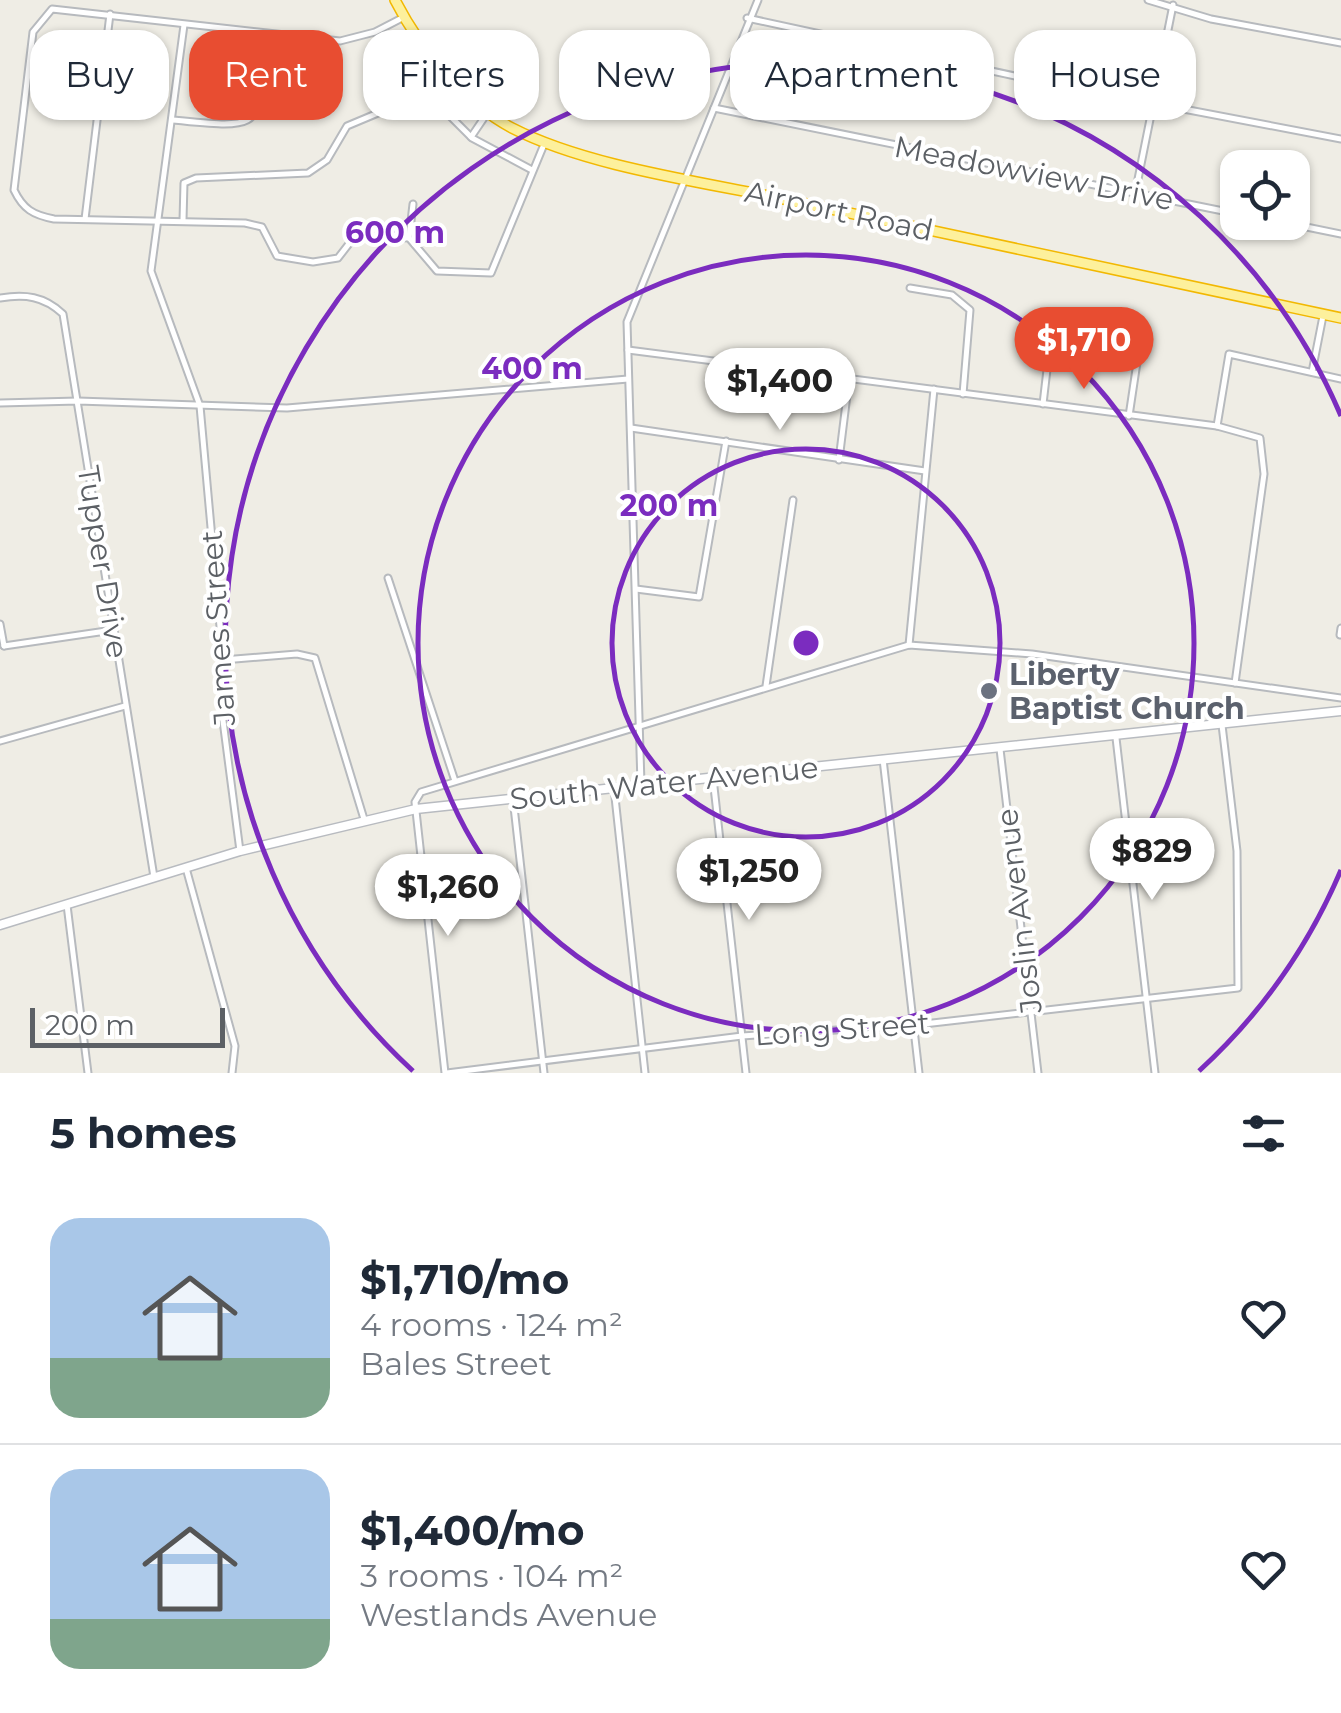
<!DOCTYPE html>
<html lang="en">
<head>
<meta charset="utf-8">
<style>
	:root { --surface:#fff; --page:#f6f6f7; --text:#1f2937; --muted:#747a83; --line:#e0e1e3; --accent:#e84d31 }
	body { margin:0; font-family:Montserrat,sans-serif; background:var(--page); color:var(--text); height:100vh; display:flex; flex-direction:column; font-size:38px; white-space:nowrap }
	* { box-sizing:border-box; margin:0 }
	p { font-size:32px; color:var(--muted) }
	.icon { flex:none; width:55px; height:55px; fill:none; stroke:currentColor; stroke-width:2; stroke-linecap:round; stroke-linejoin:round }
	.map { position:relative; height:1073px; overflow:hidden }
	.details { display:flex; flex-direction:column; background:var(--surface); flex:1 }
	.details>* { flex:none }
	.banner { position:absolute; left:30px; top:30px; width:1282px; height:90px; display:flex; gap:20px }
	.tools { position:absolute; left:1220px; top:150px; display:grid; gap:20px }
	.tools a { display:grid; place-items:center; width:90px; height:90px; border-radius:20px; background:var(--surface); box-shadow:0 2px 8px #0004; font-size:50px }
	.scale { position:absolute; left:30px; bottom:25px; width:195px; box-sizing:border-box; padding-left:10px; border:5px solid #5c6065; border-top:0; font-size:28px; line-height:35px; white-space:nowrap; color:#5c6065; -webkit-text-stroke:8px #fff; paint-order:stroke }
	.price { position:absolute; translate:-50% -85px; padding:0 22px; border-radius:35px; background:#fff; color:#222; font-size:32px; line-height:65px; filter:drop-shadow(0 2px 5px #0008) }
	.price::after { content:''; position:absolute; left:50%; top:60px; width:30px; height:22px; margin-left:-15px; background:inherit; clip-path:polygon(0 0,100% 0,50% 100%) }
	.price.current { background:var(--accent); color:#fff }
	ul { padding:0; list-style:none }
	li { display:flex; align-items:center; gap:30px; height:250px; padding:0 50px }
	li+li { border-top:2px solid var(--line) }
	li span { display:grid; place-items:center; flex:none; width:280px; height:200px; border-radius:30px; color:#555 }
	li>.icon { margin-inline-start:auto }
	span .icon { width:120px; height:120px; fill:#fffc; stroke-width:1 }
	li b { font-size:42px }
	h2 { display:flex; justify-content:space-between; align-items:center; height:120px; padding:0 50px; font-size:42px }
	.tag { padding:0 35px; border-radius:30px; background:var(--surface); box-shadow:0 2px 8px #0004; font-size:35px; line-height:90px }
	.tag.current { background:var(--accent); color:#fff }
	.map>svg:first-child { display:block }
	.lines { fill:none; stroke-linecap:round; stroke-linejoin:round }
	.minor-casing { stroke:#b7babe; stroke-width:9 }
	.secondary-casing { stroke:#b8bbc0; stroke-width:11 }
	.trunk-casing { stroke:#f2b802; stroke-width:12 }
	.minor { stroke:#fff; stroke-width:5 }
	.secondary { stroke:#fff; stroke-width:8 }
	.trunk { stroke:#fdf09c; stroke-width:9 }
	.ring { fill:none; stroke:#7b2cbf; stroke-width:5 }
	.worship-dot { fill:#6b7280; stroke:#fff; stroke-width:4 }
	.labels { text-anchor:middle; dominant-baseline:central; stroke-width:8; stroke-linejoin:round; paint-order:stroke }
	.street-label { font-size:30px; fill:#5c6065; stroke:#fff }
	.worship-label { font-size:30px; font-weight:bold; fill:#5b616d; stroke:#fff; text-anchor:start }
	.centre { fill:#7b2cbf; stroke:#fff; stroke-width:5 }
	.ring-label { font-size:30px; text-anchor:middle; font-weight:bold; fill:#7b2cbf; stroke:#fff; stroke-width:8; stroke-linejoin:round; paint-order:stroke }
</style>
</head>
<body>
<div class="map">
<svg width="1341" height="1073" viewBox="0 0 1341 1073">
	<rect width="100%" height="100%" fill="#efede5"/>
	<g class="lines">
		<defs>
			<g id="minor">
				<polyline points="1148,0 1211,19 1341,43"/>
				<path d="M 404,17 L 375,32 L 340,41 L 52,9 L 33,32 L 14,190 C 23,209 33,215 54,219 L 245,223 L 262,227 L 277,256 L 313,262 L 338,258 L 355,236 L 409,238 L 437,271 L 491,273 L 545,142"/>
				<polyline points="747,18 1047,83 1341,139"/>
				<polyline points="184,25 151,271 200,406 223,660 222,713 240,851"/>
				<polyline points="714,108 1238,214"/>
				<path d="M 173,120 C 271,130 255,127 270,36"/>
				<polyline points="471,137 488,112"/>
				<polyline points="1135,194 1173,5"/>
				<polyline points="85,219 110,14"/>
				<polyline points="183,220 184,183 196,178 308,173 327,160 347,126 409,100 430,96 472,138 532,170"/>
				<polyline points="1282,222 1341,234"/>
				<polyline points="409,238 413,204"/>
				<polyline points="910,288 952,295 970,310 963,394"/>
				<path d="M 0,298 C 25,294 44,296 63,314 L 154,877"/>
				<polyline points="628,350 1217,426 1260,438 1264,474 1235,683"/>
				<polyline points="1312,372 1323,316"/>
				<polyline points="0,403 78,401 287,408 628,379"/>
				<polyline points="1043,404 1053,318"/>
				<polyline points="1129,416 1142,329"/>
				<polyline points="1217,426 1229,354 1341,379"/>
				<polyline points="631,428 925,471"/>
				<polyline points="839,460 849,379"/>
				<polyline points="388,578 455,781"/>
				<polyline points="636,589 699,597 726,441"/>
				<polyline points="0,624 4,646"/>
				<polyline points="1340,635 1341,628"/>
				<polyline points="909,645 934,389"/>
				<polyline points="4,646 113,630"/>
				<polyline points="223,660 297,654 315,658 364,819"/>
				<polyline points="766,686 793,500"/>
				<polyline points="1116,738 1155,1073"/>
				<polyline points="0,741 125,706"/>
				<polyline points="1000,749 1038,1073"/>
				<polyline points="883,759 919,1073"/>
				<polyline points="713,778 746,1073"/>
				<polyline points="641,784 627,322 758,0"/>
				<polyline points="614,788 645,1073"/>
				<polyline points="513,798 544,1073"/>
				<polyline points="186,868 235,1046 232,1073"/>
				<polyline points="67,905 88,1073"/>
				<polyline points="445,1073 415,802 421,792 909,645 1032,654 1341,698"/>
				<polyline points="447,1073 742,1036 915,1025 1238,988 1237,851 1222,725"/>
			</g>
			<polyline id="secondary" points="0,925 240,851 416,809 1341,711"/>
			<path id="trunk" d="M 395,0 C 420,49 463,102 512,128 C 590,168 711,183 798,202 C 979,241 1160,280 1341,318"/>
		</defs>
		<!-- minor casing -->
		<use href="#minor" class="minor-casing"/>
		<!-- secondary casing -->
		<use href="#secondary" class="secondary-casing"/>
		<!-- trunk casing -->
		<use href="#trunk" class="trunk-casing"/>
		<!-- minor -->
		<use href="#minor" class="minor"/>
		<!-- secondary -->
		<use href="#secondary" class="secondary"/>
		<!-- trunk -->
		<use href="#trunk" class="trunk"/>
	</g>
	<!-- distance rings -->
	<g class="ring">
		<circle cx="806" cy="643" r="194"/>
		<circle cx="806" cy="643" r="388"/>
		<path d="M1341 870A581 581 0 0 1 1199 1071M413 1071A581 581 0 1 1 1341 416"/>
	</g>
	<!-- markers -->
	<circle class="worship-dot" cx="989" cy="691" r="10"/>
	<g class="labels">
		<!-- street labels -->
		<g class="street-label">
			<text transform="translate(1034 173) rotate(11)">Meadowview Drive</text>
			<text transform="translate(839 211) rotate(12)">Airport Road</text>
			<text transform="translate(103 562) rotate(81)">Tupper Drive</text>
			<text transform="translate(218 628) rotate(-94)">James Street</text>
			<text transform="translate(664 783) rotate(-6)">South Water Avenue</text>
			<text transform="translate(1019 911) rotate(-97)">Joslin Avenue</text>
			<text transform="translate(842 1029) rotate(-4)">Long Street</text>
		</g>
		<!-- worship labels -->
		<g class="worship-label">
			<text x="1009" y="674">Liberty<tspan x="1009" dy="34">Baptist Church</tspan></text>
		</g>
	</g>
	<circle cx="806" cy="643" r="15" class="centre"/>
	<g class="ring-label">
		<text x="395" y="243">600 m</text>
		<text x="532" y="379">400 m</text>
		<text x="669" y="516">200 m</text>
	</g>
</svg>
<div class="tools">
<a><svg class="icon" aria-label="locate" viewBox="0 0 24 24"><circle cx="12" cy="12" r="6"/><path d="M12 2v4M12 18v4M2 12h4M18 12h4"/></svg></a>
</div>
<div class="scale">200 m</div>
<b class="price current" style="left:1084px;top:392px">$1,710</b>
<b class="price" style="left:780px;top:433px">$1,400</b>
<b class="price" style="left:1152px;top:903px">$829</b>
<b class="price" style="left:749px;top:923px">$1,250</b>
<b class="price" style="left:448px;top:939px">$1,260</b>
<div class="banner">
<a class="tag">Buy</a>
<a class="tag current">Rent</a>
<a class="tag">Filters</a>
<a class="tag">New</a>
<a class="tag">Apartment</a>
<a class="tag">House</a>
</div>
</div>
<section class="details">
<h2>5 homes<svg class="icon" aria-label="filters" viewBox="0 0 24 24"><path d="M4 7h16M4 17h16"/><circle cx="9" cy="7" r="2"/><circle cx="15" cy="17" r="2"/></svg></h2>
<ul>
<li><span style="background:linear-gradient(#a9c7e8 70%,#7fa58c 0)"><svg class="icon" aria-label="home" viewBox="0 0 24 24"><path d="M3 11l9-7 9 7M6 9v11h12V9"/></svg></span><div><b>$1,710/mo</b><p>4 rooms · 124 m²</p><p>Bales Street</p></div><svg class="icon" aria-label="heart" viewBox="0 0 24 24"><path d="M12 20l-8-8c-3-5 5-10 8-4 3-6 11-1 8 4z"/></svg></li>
<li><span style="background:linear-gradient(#a9c7e8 75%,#7fa58c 0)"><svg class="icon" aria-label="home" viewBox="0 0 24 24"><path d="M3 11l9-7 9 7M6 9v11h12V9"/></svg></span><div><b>$1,400/mo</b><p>3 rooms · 104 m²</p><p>Westlands Avenue</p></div><svg class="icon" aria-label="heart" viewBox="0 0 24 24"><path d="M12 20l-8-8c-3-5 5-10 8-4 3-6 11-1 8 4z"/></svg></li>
</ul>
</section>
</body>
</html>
